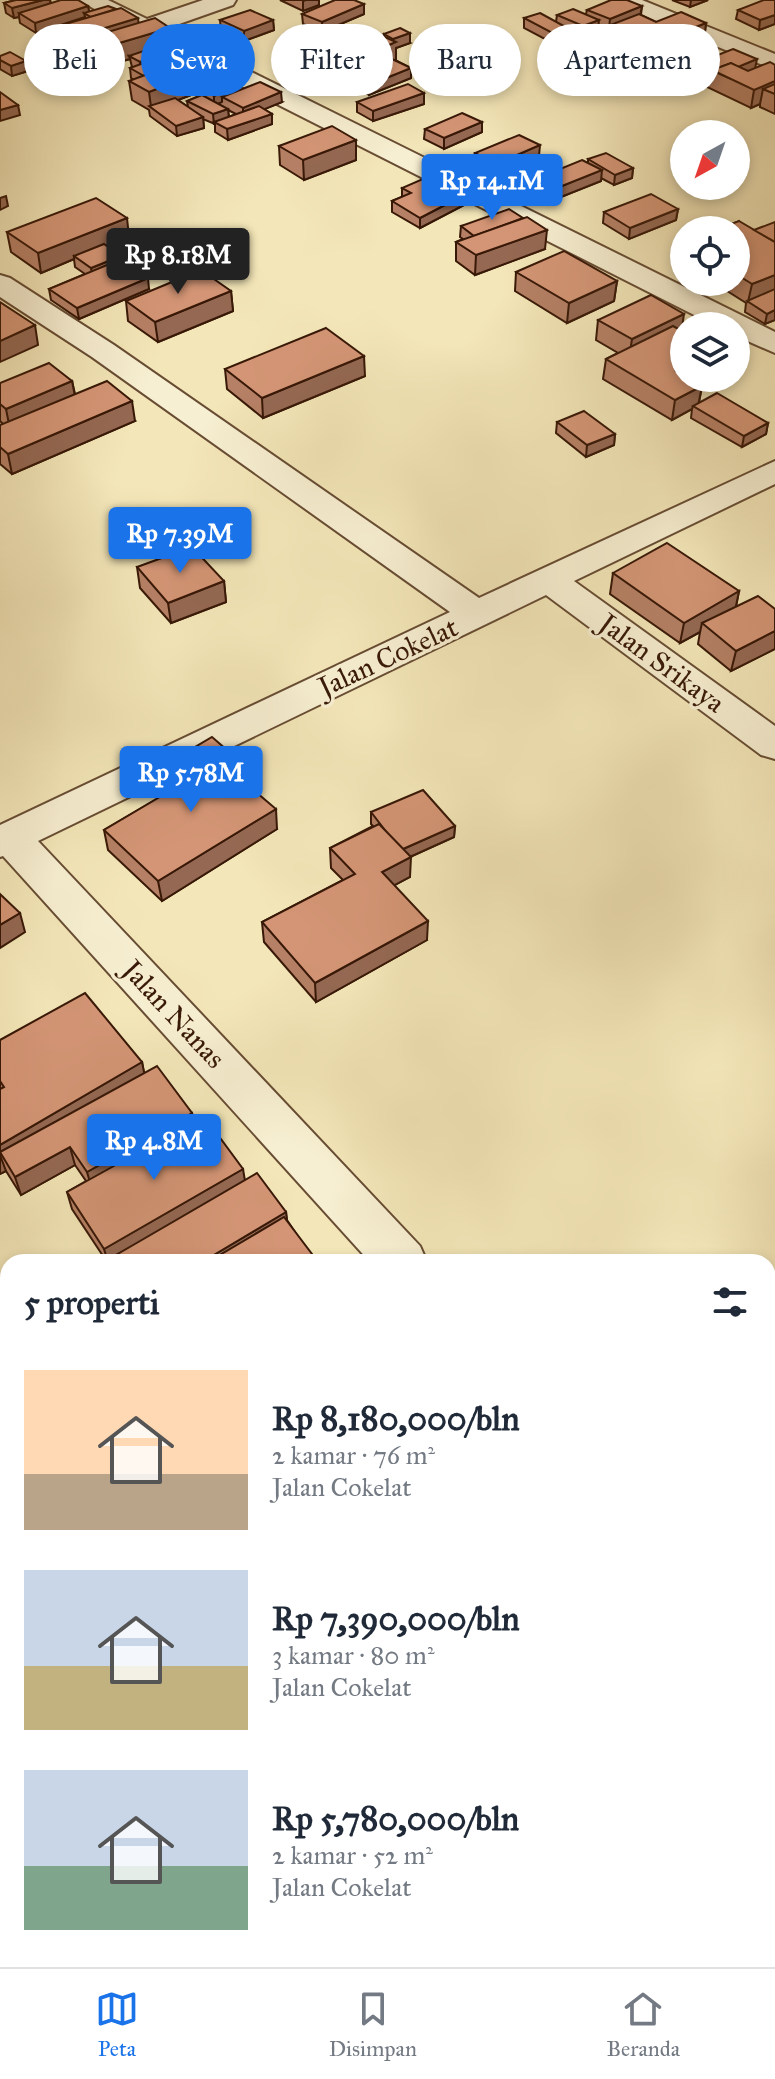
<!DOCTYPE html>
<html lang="id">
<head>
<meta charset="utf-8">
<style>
	:root { --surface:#fff; --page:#f2f2f3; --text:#1f2937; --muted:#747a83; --line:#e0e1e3; --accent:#1a73e8 }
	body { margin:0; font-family:"IM FELL Great Primer",serif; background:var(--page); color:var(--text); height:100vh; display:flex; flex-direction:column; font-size:30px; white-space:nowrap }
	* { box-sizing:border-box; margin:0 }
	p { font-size:26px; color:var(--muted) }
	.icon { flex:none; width:44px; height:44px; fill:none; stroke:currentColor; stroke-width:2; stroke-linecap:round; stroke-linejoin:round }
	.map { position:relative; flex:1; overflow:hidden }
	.drawer { position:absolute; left:0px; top:1254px; width:776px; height:714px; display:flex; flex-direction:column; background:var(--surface); border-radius:24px 24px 0 0; box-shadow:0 4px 12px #0003 }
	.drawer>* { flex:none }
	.top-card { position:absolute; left:24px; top:24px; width:728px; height:72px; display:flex; gap:16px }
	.needle { width:52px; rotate:220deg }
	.tools { position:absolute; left:670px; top:120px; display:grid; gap:16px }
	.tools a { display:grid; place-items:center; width:80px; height:80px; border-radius:50%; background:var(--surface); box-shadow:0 4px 12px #0003; font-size:40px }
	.price { position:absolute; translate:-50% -68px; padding:0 18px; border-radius:8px; background:var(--accent); color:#fff; font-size:26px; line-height:52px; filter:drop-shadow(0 2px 4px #0008) }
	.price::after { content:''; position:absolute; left:50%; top:48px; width:24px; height:18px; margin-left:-12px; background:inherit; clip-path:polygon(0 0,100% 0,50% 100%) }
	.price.on { background:#222; color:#fff }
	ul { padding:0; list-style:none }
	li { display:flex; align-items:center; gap:24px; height:200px; padding:0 24px }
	li span { display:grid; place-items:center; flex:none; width:224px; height:160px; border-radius:0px; color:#555 }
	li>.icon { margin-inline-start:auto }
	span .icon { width:96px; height:96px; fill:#fffc; stroke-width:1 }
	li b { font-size:34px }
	h2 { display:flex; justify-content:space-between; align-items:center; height:96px; padding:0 24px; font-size:34px }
	.tag { padding:0 28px; border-radius:36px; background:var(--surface); box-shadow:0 4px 12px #0003; font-size:28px; line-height:72px }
	.tag.on { background:var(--accent); color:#fff }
	.menu { display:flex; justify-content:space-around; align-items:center; height:112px; border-top:2px solid var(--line); background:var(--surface); font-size:22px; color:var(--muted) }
	.menu a { display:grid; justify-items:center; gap:4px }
	.menu .on { color:var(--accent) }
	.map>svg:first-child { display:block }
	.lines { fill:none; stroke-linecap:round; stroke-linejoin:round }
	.street-casing { stroke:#674c33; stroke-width:4 }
	.street { fill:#f7efd1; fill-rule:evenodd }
	.wall { fill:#b58065; stroke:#381807; stroke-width:2; fill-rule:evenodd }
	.shaded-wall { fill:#946852; stroke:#381807; stroke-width:2 }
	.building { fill:#d39575; stroke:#381807; stroke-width:2 }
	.labels { text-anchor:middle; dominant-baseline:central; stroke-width:7; stroke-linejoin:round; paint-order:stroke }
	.street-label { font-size:28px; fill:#381807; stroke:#f7efd1 }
</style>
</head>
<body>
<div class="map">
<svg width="775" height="1967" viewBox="0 0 775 1967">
	<rect width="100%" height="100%" fill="#f3e6b8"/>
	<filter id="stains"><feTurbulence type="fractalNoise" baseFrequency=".0025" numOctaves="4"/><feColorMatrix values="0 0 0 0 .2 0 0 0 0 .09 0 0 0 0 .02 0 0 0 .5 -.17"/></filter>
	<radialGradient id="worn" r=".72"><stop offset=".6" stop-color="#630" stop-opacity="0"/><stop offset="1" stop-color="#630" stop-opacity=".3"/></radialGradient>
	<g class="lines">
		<defs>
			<g id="street">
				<polygon points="79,0 108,0 147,19 203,0 236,0 233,5 165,29 775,332 775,353 736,336 736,326 716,326 136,33"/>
				<polygon points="611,0 642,0 775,54 775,70 614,5"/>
				<polygon points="0,275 10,278 114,345 479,598 775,461 775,484 574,581 775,726 775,759 761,755 546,595 38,841 420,1246 427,1262 370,1262 3,856 0,857 0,825 450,612 92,357 0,297"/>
				<polygon points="768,1637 775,1640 775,1703 768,1701"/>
			</g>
		</defs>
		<!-- street casing -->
		<use href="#street" class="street-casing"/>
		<!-- street -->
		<use href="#street" class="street"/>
	</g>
	<!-- wall -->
	<g class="wall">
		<path d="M 16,0 L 50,0 L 51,3 L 88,6 L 89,12 L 138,23 L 170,28 L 172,46 L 166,48 L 171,53 L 226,62 L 228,80 L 238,90 L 282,102 L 264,109 L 272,114 L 272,124 L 228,140 L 215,132 L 215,124 L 203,119 L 204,128 L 177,136 L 150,116 L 149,110 L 132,100 L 129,81 L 134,80 L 131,78 L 130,68 L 132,67 L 130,59 L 101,67 L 87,58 L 86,53 L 67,58 L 51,48 L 48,29 L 85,18 L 85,17 L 36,33 L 20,23 L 19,17 L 14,18 L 6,13 L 4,3 ZM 199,92 L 199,96 L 187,101 L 188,107 L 178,100 ZM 228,110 L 236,114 L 229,117 Z"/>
		<polygon points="280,0 319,0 319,5 303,11"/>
		<polygon points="672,0 708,0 690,7"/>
		<polygon points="775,0 775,24 759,30 736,19 738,10"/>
		<polygon points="642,6 641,15 656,22 706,23 704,41 645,64 603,45 605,28 598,25 598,30 582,36 573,33 572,41 558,46 524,28 524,18 556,22 557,15 586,14 587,10"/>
		<polygon points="302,14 364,14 322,32 303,24"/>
		<polygon points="220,20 273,20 274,30 244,41 221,30"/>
		<polygon points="384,34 410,43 396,48 395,60 411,68 411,78 369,95 350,85 350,78 323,66 323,48 333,44 333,39 384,37"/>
		<polygon points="0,56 28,71 12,76 0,69"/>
		<polygon points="276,61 317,74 299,82 276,71"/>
		<polygon points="775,65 775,114 760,107 760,104 751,108 686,77 687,67 756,68"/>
		<polygon points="357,102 424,104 373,121 357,112"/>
		<polygon points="425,129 482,132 444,149 424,139"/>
		<polygon points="356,140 356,160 304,180 280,165 279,146"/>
		<polygon points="475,153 539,156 495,175 474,164"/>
		<polygon points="588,159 633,168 632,178 614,185 601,178 601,181 546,203 527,192 528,182 588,163"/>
		<polygon points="402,188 466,204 420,228 392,212 392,201 402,197"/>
		<polygon points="678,209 676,220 629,239 603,223 604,212"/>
		<polygon points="523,218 545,249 475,275 456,261 456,242 463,239 460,237 461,226"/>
		<polygon points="739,221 775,320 765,324 745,312 746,303 713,282 736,282 736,230 718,230"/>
		<polygon points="7,232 129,234 162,248 163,259 136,269 122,259 122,261 149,289 79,319 51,300 49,289 85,274 75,267 74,259 41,273 11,252"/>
		<polygon points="516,272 617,281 614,301 567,323 515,291"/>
		<polygon points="231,291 233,311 158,342 128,321 126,301"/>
		<polygon points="598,320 682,331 684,378 697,378 693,380 702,386 699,403 768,423 766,434 742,447 691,418 692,409 672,420 603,379 606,359 618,353 596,340"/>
		<polygon points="225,369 365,376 263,418 227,389"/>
		<polygon points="72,381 75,394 135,421 12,474 0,464 0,425 3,424 0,421 0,383"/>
		<polygon points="557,422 615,434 614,445 586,457 556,433"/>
		<polygon points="137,567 224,581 226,602 171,623 140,588"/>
		<polygon points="613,573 739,591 736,607 775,631 775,649 731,671 698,644 700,632 680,643 610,594"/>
		<polygon points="180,756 244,782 277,829 162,901 108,850 104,830 188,781 182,776"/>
		<polygon points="371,812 455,826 454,837 410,857 410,877 394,885 427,940 316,1002 264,942 262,922 343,880 331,868 330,848 373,826 371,824"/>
		<polygon points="0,1040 142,1062 144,1073 194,1121 245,1180 286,1212 287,1220 315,1262 107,1262 72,1209 67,1192 86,1181 75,1165 21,1195 6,1171 0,1174"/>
		<polygon points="768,1467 775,1588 768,1594"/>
	</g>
	<!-- shaded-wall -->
	<g class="shaded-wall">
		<polygon points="43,0 50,0 51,8 19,13 19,17 14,18 12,8"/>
		<polygon points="306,0 319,0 319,5 303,11 303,1"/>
		<polygon points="691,0 708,0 690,7"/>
		<polygon points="364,4 364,14 322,32 322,22"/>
		<polygon points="88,6 90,16 84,13 85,17 36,33 35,23"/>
		<polygon points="642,6 640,16 609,29 610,19"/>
		<polygon points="775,15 775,24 759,30 760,20"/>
		<polygon points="138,18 140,36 84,39 86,53 67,58 65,40"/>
		<polygon points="273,20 274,30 244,41 244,31"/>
		<polygon points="599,20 598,30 582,36 583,26"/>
		<polygon points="706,23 704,41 645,64 647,46"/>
		<polygon points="170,28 172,46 133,58 129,56 130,59 101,67 99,49"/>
		<polygon points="573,31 572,41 558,46 558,36"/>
		<polygon points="410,33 410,43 396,48 396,60 355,78 352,76 351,61 393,43 393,39"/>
		<polygon points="171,50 172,60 141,72 140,62"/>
		<polygon points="757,59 755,69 731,79 720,74"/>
		<polygon points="26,61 28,71 12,76 11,66"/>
		<polygon points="226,62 228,81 199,89 199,92 154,109 151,107 149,92"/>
		<polygon points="317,64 317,74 299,82 298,72"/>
		<polygon points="411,68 411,78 369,95 369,85"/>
		<polygon points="775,81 775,94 763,89 760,104 751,108 754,90"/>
		<polygon points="238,85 238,95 222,97 222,102 214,106 214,96"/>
		<polygon points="281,92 282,102 243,118 243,108"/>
		<polygon points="424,93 424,104 373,121 373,111"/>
		<polygon points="18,105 20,115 0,121 0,110"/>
		<polygon points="228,109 229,119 214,122 214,125 213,114"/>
		<polygon points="272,114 272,124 228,140 227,129"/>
		<polygon points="203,117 204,128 177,136 176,126"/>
		<polygon points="482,122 482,132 444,149 444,138"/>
		<polygon points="356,140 356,160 304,180 303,160"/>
		<polygon points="540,145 539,156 495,175 496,164"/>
		<polygon points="633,168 632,178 614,185 615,175"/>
		<polygon points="602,170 601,181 546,203 547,192"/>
		<polygon points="466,194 466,204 420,228 420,218"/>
		<polygon points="6,196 8,206 0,210 0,198"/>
		<polygon points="678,209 676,220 629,239 630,228"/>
		<polygon points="127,218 129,237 111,241 111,244 77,258 74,256 74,259 41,273 38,253"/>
		<polygon points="547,230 545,249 475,275 476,255"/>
		<polygon points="162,248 163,259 136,269 135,258"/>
		<polygon points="121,256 123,266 93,279 91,268"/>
		<polygon points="775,275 775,293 748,302 752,284"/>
		<polygon points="148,278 149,289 79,319 77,308"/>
		<polygon points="617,281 614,301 567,323 569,303"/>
		<polygon points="231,291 233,311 158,342 155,322"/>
		<polygon points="775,310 775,320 765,324 767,314"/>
		<polygon points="684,314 681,334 629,359 632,339"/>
		<polygon points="35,325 38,345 0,362 0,341"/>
		<polygon points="364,356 365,376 263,418 262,398"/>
		<polygon points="684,366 684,378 697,378 672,391 676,371"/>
		<polygon points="72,381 76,401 10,429 6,409"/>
		<polygon points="702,386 698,406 693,406 692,409 672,420 675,400"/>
		<polygon points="132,401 135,421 12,474 8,454"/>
		<polygon points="768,423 766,434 742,447 744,436"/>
		<polygon points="615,434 614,445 586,457 587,445"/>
		<polygon points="224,581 226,602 171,623 168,603"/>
		<polygon points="739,591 735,611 702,623 700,632 680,643 684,623"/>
		<polygon points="775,631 775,649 731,671 736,651"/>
		<polygon points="242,763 244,783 230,770"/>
		<polygon points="276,809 277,829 162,901 158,881"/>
		<polygon points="455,826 454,837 401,861 401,850"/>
		<polygon points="411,857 410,877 382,892 382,872"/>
		<polygon points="20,913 25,932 0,948 0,925"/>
		<polygon points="428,921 427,940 316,1002 315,983"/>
		<polygon points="142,1062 147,1087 0,1154 0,1145"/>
		<polygon points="192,1113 195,1131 92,1189 87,1172"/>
		<polygon points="70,1147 75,1165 21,1195 15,1177"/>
		<polygon points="0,1155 6,1171 0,1174"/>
		<polygon points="243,1169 246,1187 116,1255 118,1261 117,1262 108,1262 104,1249"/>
		<polygon points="286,1212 288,1230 233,1262 202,1262"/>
		<polygon points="775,1443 775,1452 768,1458 768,1449"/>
		<polygon points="775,1582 775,1588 768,1594 768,1592"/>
		<polygon points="775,1771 775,1774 768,1781 768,1776"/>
	</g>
	<!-- building -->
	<g class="building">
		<polygon points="16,0 43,0 12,8 4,3"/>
		<polygon points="61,0 78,0 88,6 35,23 19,13"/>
		<polygon points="335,0 354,0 364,4 322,22 302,14"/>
		<polygon points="611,0 627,0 642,6 610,19 587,10"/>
		<polygon points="764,0 775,0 775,15 760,20 738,10"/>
		<polygon points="108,6 116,9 91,17 84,13"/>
		<polygon points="121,8 138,18 65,40 48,29"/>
		<polygon points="573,9 599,20 583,26 557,15"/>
		<polygon points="250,10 273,20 244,31 220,20"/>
		<polygon points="681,12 706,23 647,46 605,27 639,14 656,22"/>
		<polygon points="540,13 573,31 558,36 524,18"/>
		<polygon points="155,18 170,28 99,49 84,39"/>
		<polygon points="360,28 365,30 338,42 333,39"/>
		<polygon points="400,28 410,33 393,39 384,34"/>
		<polygon points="367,29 396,42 351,61 323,48"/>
		<polygon points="161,45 171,50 140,62 129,56"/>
		<polygon points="182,49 196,56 144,76 130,68"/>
		<polygon points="733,49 757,59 738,67 731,63 712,70 711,78 687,67"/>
		<polygon points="10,52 26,61 11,66 0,60 0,56"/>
		<polygon points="207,52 226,62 149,92 129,81"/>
		<polygon points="294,54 317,64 298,72 276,61"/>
		<polygon points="392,59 411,68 369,85 350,75"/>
		<polygon points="770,62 775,65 775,81 754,90 712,70 731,63 748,71"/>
		<polygon points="223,78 238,85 214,96 199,89"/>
		<polygon points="260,82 281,92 243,108 222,97"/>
		<polygon points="408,84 424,93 373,111 357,102"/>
		<polygon points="775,84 775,94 763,89"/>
		<polygon points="0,92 18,105 0,110"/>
		<polygon points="202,95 228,109 213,114 187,101"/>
		<polygon points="175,98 203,117 176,126 149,106"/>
		<polygon points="259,106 272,114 227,129 214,122"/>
		<polygon points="462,113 482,122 444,138 425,129"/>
		<polygon points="332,126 356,140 303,160 279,146"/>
		<polygon points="519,135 540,145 496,164 475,153"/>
		<polygon points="606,153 633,168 615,175 588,159"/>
		<polygon points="582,160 602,170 547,192 528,182"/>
		<polygon points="432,175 466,194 420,218 392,201 411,193 402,188"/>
		<polygon points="651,194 678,209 630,228 604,212"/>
		<polygon points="96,198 127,218 38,253 7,232"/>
		<polygon points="509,209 523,218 474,236 461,226"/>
		<polygon points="527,217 547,230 476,255 456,242"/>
		<polygon points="739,221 775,242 775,275 752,284 736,274 736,230 718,229"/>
		<polygon points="775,222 775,242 754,230"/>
		<polygon points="138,231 162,248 135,258 111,241"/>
		<polygon points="104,244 121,256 91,268 74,256"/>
		<polygon points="564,251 617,281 569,303 516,272"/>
		<polygon points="119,260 148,278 77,308 49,289"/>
		<polygon points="201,270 231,291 155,322 126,301"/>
		<polygon points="775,289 775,310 767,314 747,301"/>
		<polygon points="651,295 684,314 632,339 598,320"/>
		<polygon points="0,302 35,325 0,341"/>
		<polygon points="673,326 684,332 684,366 676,371 684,376 684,378 688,378 702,386 675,400 606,359"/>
		<polygon points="326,328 364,356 262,398 225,369"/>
		<polygon points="49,363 72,381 6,409 0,404 0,383"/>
		<polygon points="107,381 132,401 8,454 0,447 0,425"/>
		<polygon points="717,393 768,423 744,436 693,406"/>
		<polygon points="584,411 615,434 587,445 557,422"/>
		<polygon points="667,543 739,591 684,623 613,573"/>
		<polygon points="192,547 224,581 168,603 137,567"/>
		<polygon points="758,596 775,609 775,631 736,651 702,623"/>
		<polygon points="212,737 242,763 230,770 276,809 158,881 104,830 200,773 180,756"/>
		<polygon points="423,790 455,826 403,849 388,834 371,812"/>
		<polygon points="379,824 411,857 382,872 428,921 315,983 262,922 355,874 330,848"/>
		<polygon points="0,894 20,913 0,925"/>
		<polygon points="85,993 142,1062 0,1145 0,1089 4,1087 0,1081 0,1040"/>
		<polygon points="157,1066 192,1113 87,1172 70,1147 15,1177 0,1152"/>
		<polygon points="204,1116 243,1169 104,1249 67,1192"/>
		<polygon points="257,1173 286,1212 202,1262 121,1262 116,1255"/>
		<polygon points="284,1217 315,1258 309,1262 208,1262"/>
		<polygon points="768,1360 775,1367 775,1443 768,1449"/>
		<polygon points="775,1461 775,1582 774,1583 768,1576 768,1467"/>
		<polygon points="768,1745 775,1755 775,1771 768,1776"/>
	</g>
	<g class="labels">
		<!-- street labels -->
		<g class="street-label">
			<text transform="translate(388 657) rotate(-25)">Jalan Cokelat</text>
			<text transform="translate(662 663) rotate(36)">Jalan Srikaya</text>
			<text transform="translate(174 1014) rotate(47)">Jalan Nanas</text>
		</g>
	</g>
	<rect width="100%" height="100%" filter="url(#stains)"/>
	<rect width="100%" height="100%" fill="url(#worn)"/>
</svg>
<div class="tools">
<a><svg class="needle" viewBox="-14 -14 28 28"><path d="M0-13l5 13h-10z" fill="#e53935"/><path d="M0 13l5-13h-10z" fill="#747a83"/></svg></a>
<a><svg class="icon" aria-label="locate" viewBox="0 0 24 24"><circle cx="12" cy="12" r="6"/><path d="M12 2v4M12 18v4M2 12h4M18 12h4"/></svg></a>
<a><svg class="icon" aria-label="layers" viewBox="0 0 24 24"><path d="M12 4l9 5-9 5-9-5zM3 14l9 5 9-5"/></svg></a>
</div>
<b class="price" style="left:492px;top:222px">Rp 14.1M</b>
<b class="price on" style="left:178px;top:296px">Rp 8.18M</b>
<b class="price" style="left:180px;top:575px">Rp 7.39M</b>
<b class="price" style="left:191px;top:814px">Rp 5.78M</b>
<b class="price" style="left:154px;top:1182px">Rp 4.8M</b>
<div class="top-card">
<a class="tag">Beli</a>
<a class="tag on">Sewa</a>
<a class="tag">Filter</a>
<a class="tag">Baru</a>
<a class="tag">Apartemen</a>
</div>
<section class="drawer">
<h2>5 properti<svg class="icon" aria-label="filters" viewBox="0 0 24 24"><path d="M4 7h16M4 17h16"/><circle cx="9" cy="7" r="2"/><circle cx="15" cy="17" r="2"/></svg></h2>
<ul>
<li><span style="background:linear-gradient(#ffd9b3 65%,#b9a48a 0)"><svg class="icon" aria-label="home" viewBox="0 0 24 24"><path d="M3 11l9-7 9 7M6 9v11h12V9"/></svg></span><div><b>Rp 8,180,000/bln</b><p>2 kamar · 76 m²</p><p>Jalan Cokelat</p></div></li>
<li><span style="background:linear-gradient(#c9d6e8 60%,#c2b280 0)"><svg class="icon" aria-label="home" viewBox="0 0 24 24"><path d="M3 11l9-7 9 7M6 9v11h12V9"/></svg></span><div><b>Rp 7,390,000/bln</b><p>3 kamar · 80 m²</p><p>Jalan Cokelat</p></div></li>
<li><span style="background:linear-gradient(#c9d6e8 60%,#7fa58c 0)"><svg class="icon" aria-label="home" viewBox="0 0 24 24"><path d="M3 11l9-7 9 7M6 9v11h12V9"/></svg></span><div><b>Rp 5,780,000/bln</b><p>2 kamar · 52 m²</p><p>Jalan Cokelat</p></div></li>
</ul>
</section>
</div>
<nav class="menu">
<a class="on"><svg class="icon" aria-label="map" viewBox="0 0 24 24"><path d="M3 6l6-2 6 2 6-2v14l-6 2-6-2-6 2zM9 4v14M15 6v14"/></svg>Peta</a>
<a><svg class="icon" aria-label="saved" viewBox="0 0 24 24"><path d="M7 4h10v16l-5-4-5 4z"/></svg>Disimpan</a>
<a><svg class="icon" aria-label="home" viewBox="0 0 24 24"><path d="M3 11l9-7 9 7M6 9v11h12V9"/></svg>Beranda</a>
</nav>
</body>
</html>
